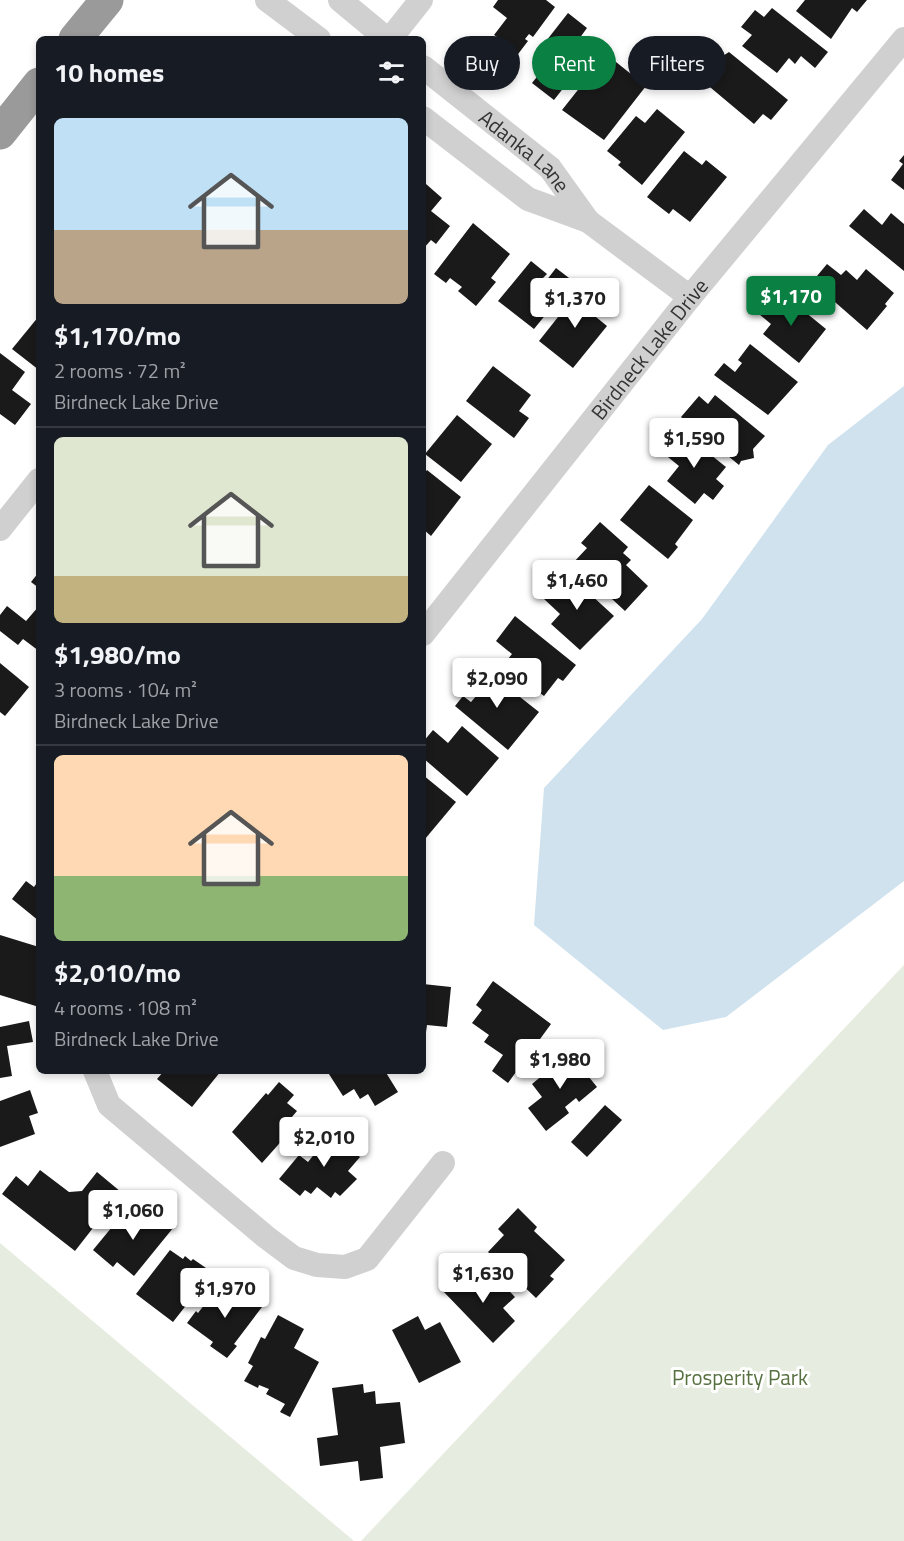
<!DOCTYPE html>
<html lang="en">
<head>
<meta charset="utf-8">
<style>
	:root { --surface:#171b24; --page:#20242c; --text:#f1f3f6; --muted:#9ea1a6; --line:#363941; --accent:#0b8043 }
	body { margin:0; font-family:"Titillium Web",sans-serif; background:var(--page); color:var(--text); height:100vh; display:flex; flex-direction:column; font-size:22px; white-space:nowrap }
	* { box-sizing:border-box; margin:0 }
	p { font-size:20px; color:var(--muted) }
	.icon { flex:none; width:33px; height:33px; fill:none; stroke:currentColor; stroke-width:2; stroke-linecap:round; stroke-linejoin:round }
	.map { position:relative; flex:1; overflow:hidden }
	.sheet { position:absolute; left:36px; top:36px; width:390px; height:1038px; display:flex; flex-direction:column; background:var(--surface); border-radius:9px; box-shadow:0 3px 9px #0003 }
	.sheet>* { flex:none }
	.guide { position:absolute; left:444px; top:36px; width:369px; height:54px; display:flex; gap:12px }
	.price { position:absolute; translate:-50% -51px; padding:0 14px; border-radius:6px; background:#fff; color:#222; font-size:20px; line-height:39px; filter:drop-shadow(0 2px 3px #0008) }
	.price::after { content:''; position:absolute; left:50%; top:36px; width:18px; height:14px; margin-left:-9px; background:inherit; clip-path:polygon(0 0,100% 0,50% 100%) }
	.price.current { background:var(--accent); color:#fff }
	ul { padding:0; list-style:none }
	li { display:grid; align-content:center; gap:12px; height:318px; padding:0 18px }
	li+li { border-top:2px solid var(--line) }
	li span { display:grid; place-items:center; height:186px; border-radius:9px; color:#555 }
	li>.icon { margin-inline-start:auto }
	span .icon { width:108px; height:108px; fill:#fffc; stroke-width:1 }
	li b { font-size:26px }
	h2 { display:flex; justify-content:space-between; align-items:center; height:72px; padding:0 18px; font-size:26px }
	.pill { padding:0 21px; border-radius:27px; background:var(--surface); box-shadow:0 3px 9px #0003; font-size:21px; line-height:54px }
	.pill.current { background:var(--accent); color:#fff }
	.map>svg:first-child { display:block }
	.green { fill:#e6ecdf }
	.water { fill:#cfe2ee }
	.building { fill:#1a1a1a }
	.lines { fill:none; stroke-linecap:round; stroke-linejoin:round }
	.street { stroke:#d0d0d0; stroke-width:24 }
	.highway { stroke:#9a9a9a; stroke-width:33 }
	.labels { text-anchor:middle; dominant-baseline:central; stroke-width:6; stroke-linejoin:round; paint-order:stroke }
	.street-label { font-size:21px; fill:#333; stroke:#fff }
	.park-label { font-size:21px; fill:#56703f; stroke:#fff }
</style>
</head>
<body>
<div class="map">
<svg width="904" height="1541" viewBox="0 0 904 1541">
	<rect width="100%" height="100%" fill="#fff"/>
	<!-- green -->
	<g class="green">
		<polygon points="904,965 904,1541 361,1541"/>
		<polygon points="0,1243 354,1541 0,1541"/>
	</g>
	<!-- water -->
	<polygon class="water" points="904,386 904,881 726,1017 663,1030 534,925 544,788 702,619 828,445"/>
	<!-- building -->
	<g class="building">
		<polygon points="498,0 546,0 555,7 533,37 529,34 525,39 528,41 509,66 488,49 497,37 494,35 507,18 493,7"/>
		<polygon points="805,0 867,0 857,12 852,8 831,39 796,11"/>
		<polygon points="772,8 828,52 815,68 801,56 795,64 789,58 777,73 742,46 752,35 741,27 755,10 764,17"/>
		<polygon points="568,13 587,28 579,39 593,50 554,100 532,83 552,58 543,45"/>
		<polygon points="698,52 718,67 718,59 729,52 788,100 771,120 763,114 754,124 686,67"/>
		<polygon points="606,54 646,86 604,140 562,110 581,86 583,87 586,83 584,82"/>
		<polygon points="657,109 685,132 642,185 618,165 621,162 607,151 636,116 645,123"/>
		<polygon points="684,151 702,165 706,160 727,177 690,222 673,209 669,214 647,197"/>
		<polygon points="904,155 904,190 891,180 903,164 899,161"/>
		<polygon points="426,184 442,198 431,211 450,226 436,244 431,240 423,249 423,188"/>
		<polygon points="864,209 882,225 891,213 904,224 904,271 849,226"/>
		<polygon points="473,223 510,254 491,278 496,282 476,306 458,291 462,287 450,278 446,283 434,274"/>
		<polygon points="531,261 547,274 543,278 546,281 556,268 573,281 534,329 498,301"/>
		<polygon points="827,264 841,275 846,270 857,280 866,269 894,293 885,304 887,306 867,330 812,282"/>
		<polygon points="581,288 604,306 596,317 607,326 573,368 539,341"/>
		<polygon points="778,290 826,329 799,363 763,334 771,324 759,314"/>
		<polygon points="39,316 39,370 12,349"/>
		<polygon points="750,344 798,382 768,415 714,375 724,363 735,372 742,363 738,360"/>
		<polygon points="0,353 25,372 12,390 31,404 15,425 0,414"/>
		<polygon points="493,366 531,395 519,411 529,418 514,438 466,401"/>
		<polygon points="715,395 765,436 753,449 754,458 741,461 739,465 681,417 699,396 708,404"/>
		<polygon points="457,415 492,444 461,482 425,454"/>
		<polygon points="681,431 726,467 716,479 724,486 713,500 704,493 695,504 667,481 679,466 663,453"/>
		<polygon points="427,470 461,497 431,536 423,529 423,475"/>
		<polygon points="649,485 693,520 675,544 678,547 668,559 620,520"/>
		<polygon points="600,522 628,547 623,553 631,560 626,565 648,586 625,611 573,563 587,548 581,543"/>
		<polygon points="39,572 39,588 31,582"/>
		<polygon points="566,572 614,616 580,650 551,624 560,614 543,598"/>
		<polygon points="7,606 26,621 39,606 39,651 23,639 18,645 0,631 0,615"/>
		<polygon points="515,616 576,665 563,681 558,678 544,696 503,665 512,654 496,641"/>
		<polygon points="0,663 29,687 5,716 0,712"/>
		<polygon points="481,666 539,712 508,750 455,706 463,696 471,702 477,695 465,685"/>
		<polygon points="462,726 499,758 467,796 423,758 423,742 433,730 448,743"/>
		<polygon points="423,775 456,802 425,839 423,838"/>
		<polygon points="39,880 39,921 12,899 26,881 34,887"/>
		<polygon points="0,935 39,947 39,1007 0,995"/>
		<polygon points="493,981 551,1024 508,1083 492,1071 503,1055 484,1042 489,1035 472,1023 482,1010 476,1005"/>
		<polygon points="423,984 451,987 447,1027 427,1025 426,1032 423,1032"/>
		<polygon points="29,1021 33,1042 7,1046 12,1076 0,1078 0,1027"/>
		<polygon points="568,1051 597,1087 579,1102 576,1098 565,1107 569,1113 546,1131 528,1108 542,1097 532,1084 544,1074 542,1072"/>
		<polygon points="164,1071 221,1071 192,1107 157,1079"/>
		<polygon points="327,1071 385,1071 398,1092 375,1106 368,1094 360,1099 354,1089 343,1096"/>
		<polygon points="279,1082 294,1095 287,1103 297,1111 280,1131 286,1136 262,1163 232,1132 266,1093 268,1095"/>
		<polygon points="30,1090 38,1113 29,1116 35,1134 0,1147 0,1101"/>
		<polygon points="605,1105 622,1120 587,1157 571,1142"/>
		<polygon points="336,1127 351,1139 346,1145 360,1157 348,1171 357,1179 340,1196 335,1192 331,1198 317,1187 311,1194 305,1190 300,1196 279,1179 299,1155 308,1162"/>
		<polygon points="40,1170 69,1192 82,1191 97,1172 121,1192 75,1251 2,1194 16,1176 28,1186"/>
		<polygon points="518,1208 537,1227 534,1231 565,1260 550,1276 554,1279 536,1298 488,1252 504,1235 498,1229"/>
		<polygon points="126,1210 141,1222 151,1210 173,1228 134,1276 117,1262 113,1267 93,1250"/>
		<polygon points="170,1250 183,1259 185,1256 191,1261 193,1259 206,1268 204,1271 210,1275 173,1322 136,1294"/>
		<polygon points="492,1273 515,1297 503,1308 515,1321 493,1343 442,1290 459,1274 470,1285 477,1279 482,1283"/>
		<polygon points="219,1286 234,1298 240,1290 262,1307 234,1344 237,1346 227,1358 210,1346 213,1342 187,1323 196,1311 198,1313"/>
		<polygon points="278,1315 304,1329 294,1348 319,1362 290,1417 280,1412 285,1404 266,1394 269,1389 259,1385 258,1388 244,1381 253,1366 248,1363 261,1337 265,1339"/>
		<polygon points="418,1316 425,1330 440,1322 461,1362 419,1383 392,1330"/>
		<polygon points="363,1384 364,1393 375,1391 376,1404 400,1402 405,1443 380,1447 383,1478 360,1481 358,1461 320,1466 317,1438 338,1435 332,1388"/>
	</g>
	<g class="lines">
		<!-- street -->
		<g class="street">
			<polyline points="267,0 319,39"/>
			<polyline points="340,0 387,39"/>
			<polyline points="390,39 421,0"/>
			<path id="s1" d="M 423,67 L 550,168 L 588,221"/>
			<polyline points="423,118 528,199 588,221 690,297"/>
			<polyline points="0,529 39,480"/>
			<path id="s2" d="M 423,634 L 690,297 L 904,39"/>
			<polyline points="95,1071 109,1105 266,1237 294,1258 317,1265 345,1267 367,1259 443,1163"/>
		</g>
		<!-- highway -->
		<g class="highway">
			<polyline points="75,39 107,0"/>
			<polyline points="0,133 39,84"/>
		</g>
	</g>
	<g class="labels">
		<!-- street labels -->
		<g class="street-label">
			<text stroke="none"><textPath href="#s1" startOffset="132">Adanka Lane</textPath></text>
			<text stroke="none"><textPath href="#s2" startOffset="364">Birdneck Lake Drive</textPath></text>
		</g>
		<!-- park labels -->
		<g class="park-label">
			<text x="740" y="1377">Prosperity Park</text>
		</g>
	</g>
</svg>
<b class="price current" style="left:791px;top:327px">$1,170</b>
<b class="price" style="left:575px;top:329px">$1,370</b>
<b class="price" style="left:694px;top:469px">$1,590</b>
<b class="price" style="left:577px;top:611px">$1,460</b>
<b class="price" style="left:497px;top:709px">$2,090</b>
<b class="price" style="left:560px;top:1090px">$1,980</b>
<b class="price" style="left:324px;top:1168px">$2,010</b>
<b class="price" style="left:133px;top:1241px">$1,060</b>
<b class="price" style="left:483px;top:1304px">$1,630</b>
<b class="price" style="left:225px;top:1319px">$1,970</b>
<div class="guide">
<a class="pill">Buy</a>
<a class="pill current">Rent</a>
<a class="pill">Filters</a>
</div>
<section class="sheet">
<h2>10 homes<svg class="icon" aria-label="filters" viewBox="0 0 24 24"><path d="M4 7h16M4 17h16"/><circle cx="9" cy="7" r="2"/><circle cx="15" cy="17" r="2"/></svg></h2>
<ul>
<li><span style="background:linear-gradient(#bfe0f5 60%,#b9a48a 0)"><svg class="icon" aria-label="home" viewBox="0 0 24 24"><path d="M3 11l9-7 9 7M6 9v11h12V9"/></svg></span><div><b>$1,170/mo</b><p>2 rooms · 72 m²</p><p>Birdneck Lake Drive</p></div></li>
<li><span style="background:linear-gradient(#dfe7d0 75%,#c2b280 0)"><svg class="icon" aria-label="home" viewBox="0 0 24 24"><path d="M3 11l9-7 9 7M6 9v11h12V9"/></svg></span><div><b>$1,980/mo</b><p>3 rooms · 104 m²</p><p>Birdneck Lake Drive</p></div></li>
<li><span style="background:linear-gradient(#ffd9b3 65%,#8fb573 0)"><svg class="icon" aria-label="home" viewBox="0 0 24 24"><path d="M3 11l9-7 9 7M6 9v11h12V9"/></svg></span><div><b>$2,010/mo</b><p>4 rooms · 108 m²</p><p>Birdneck Lake Drive</p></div></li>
</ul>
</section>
</div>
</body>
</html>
